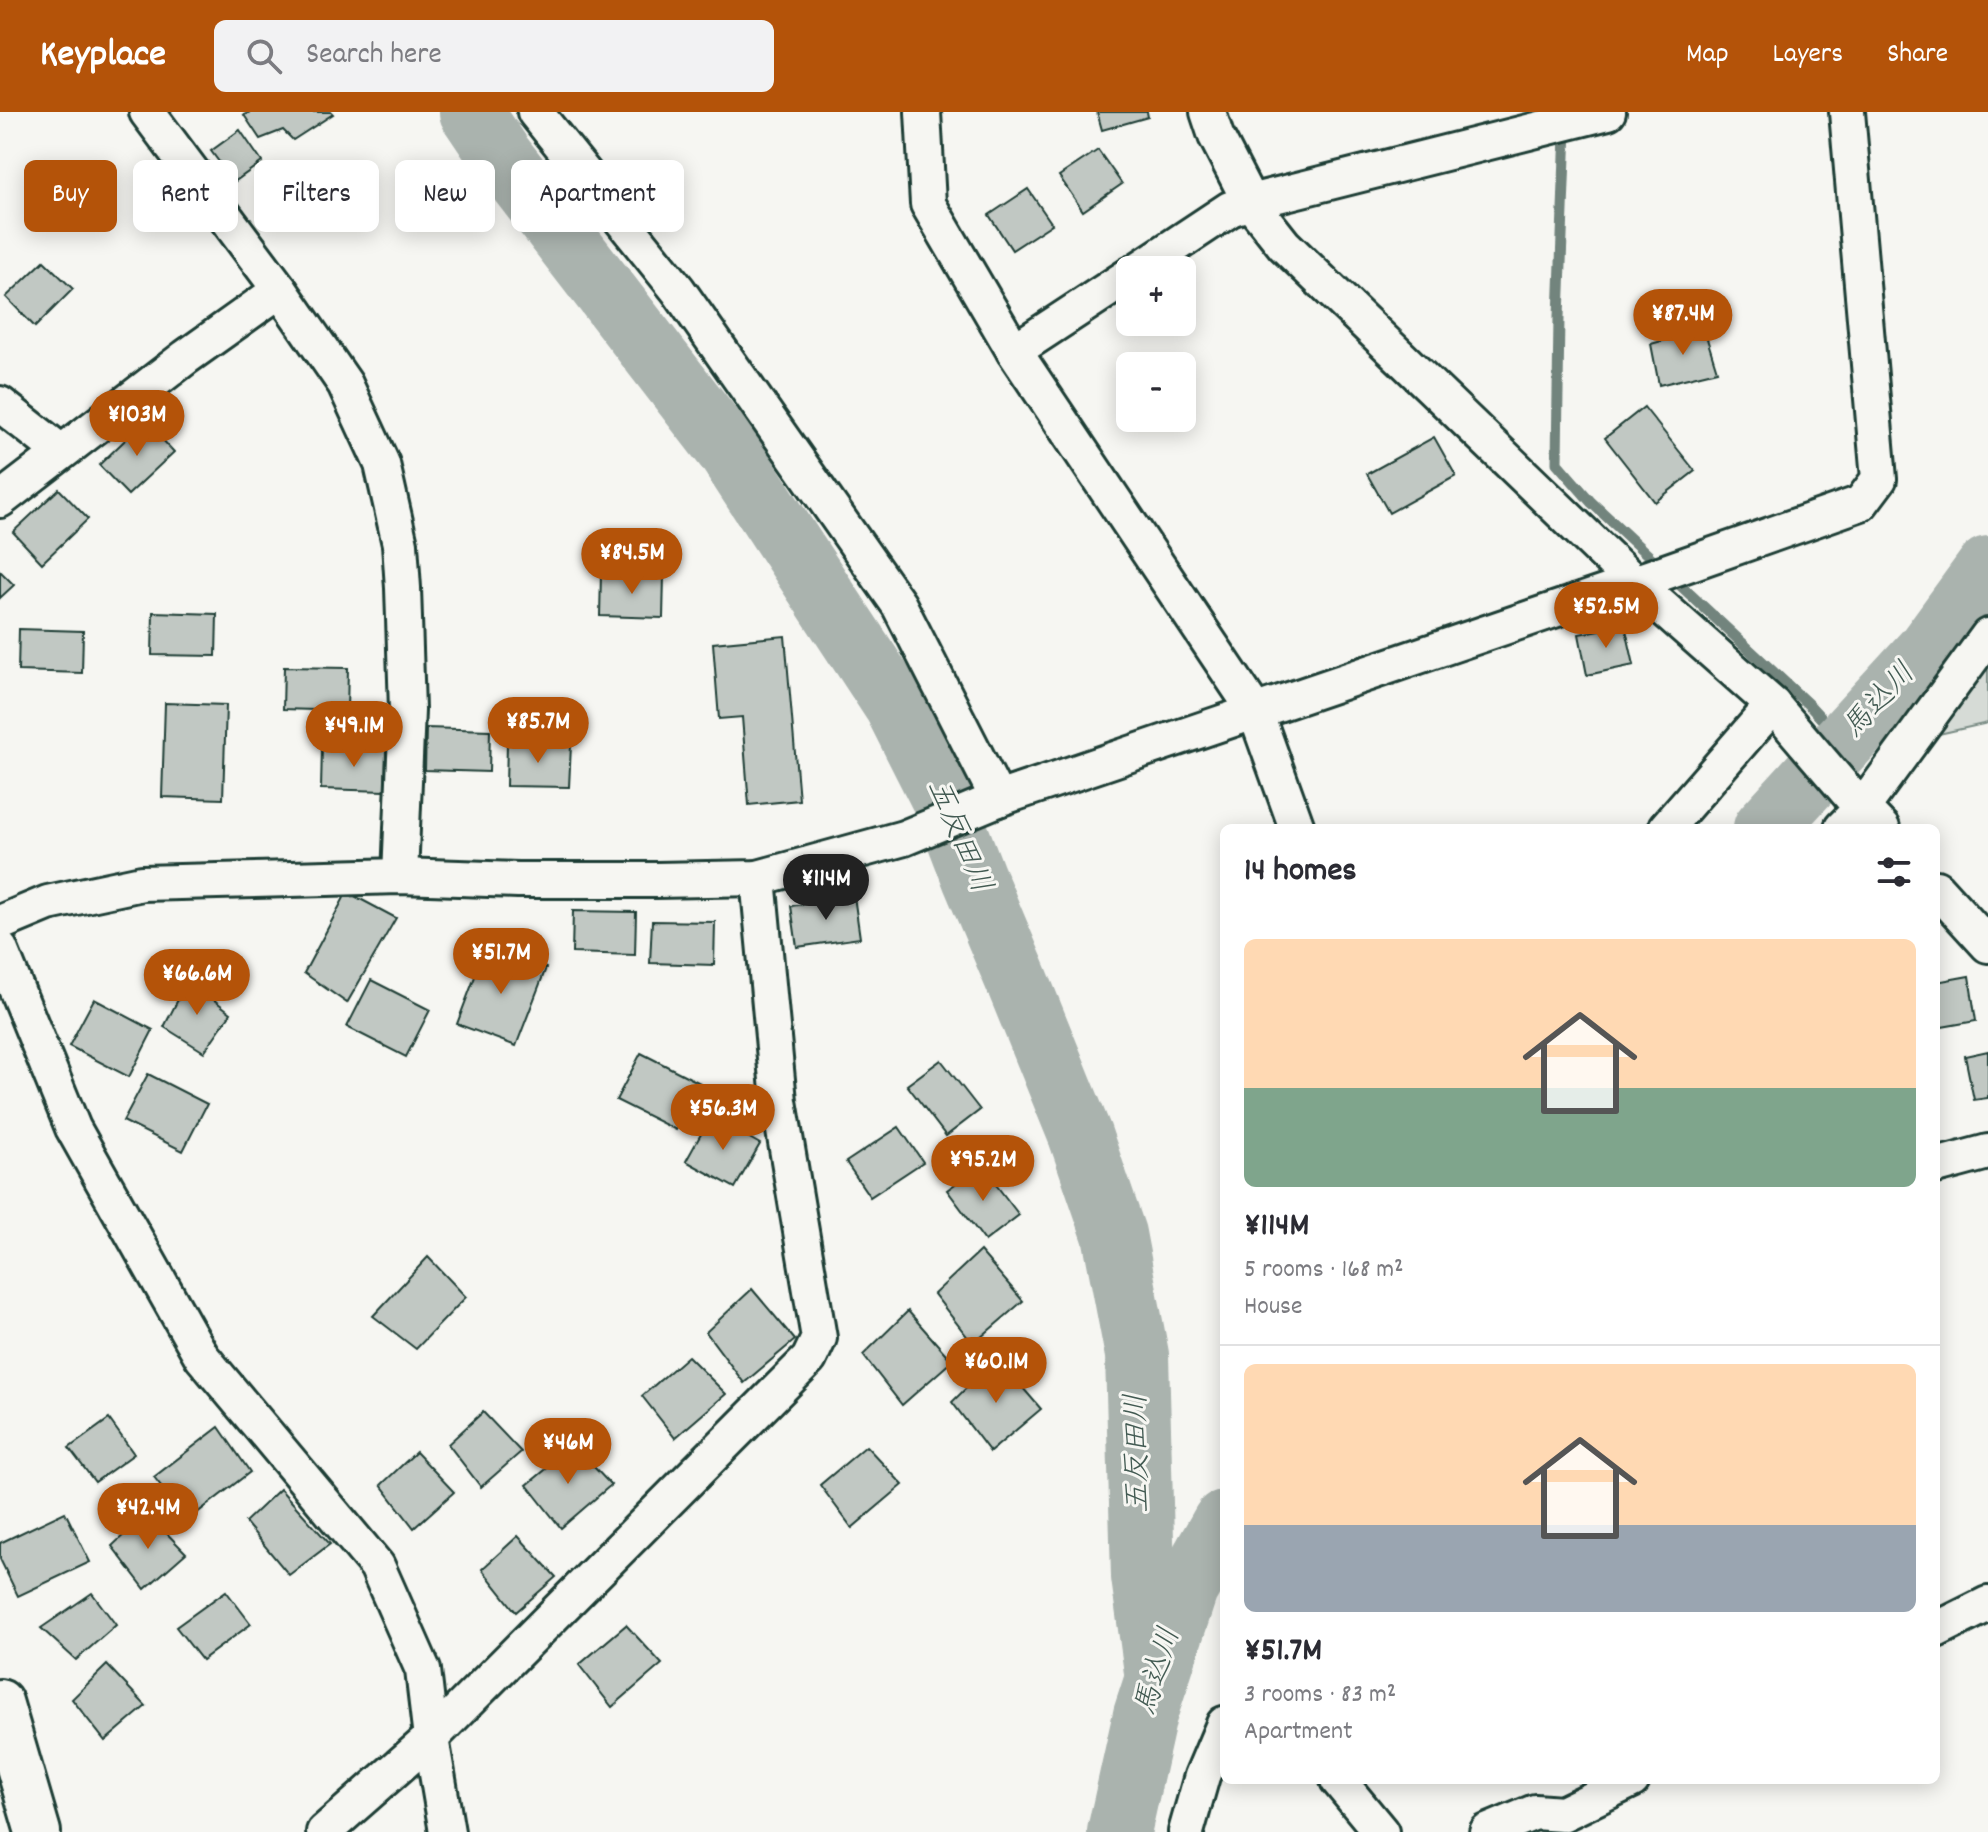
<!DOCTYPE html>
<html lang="en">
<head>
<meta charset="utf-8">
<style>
	:root { --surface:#fff; --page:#f2f2f3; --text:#2b2b33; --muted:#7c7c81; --line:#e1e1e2; --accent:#b45309 }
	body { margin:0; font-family:Dekko,"Klee One",sans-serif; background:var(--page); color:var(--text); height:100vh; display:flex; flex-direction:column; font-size:30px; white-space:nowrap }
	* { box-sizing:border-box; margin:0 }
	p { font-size:26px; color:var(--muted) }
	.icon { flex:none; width:44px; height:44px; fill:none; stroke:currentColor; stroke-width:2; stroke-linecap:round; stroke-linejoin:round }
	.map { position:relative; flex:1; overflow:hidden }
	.panel { position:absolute; left:1220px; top:712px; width:720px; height:960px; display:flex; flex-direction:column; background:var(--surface); border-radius:12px; box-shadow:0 4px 20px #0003 }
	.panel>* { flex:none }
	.guide { position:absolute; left:24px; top:48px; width:760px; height:72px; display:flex; gap:16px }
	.fabs { position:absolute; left:1116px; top:144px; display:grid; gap:16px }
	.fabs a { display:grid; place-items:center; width:80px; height:80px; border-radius:12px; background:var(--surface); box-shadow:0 4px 20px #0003; font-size:40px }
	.price { position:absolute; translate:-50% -68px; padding:0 18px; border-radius:28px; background:var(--accent); color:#fff; font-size:26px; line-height:52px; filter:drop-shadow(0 2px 4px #0008) }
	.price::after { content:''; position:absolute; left:50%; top:48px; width:24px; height:18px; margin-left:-12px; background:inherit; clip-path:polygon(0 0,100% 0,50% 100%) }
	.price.selected { background:#222; color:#fff }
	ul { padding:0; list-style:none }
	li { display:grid; align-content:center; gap:16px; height:424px; padding:0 24px }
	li+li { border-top:2px solid var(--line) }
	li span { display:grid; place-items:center; height:248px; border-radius:12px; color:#555 }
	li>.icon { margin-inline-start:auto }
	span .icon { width:144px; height:144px; fill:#fffc; stroke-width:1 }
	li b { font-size:34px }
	h2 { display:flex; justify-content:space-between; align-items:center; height:96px; padding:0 24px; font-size:34px }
	.tag { padding:0 28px; border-radius:12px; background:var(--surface); box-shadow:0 4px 20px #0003; font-size:28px; line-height:72px }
	.tag.selected { background:var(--accent); color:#fff }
	header { display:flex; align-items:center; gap:48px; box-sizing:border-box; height:112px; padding:0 40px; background:var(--accent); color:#fff }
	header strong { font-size:38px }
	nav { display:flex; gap:44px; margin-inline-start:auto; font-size:28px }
	.search { width:560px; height:72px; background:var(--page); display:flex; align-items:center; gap:20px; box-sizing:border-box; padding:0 28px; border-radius:12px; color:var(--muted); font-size:30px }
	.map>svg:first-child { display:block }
	.green { fill:#d6dbd6; stroke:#7a8c85; stroke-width:2 }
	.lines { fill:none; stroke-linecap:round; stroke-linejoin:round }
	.stream { stroke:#72847d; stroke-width:11 }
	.river { stroke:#aab3ae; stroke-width:64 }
	.building { fill:#c1c8c3; stroke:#1f3d34; stroke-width:2 }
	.street-casing { stroke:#1f3d34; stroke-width:40 }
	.secondary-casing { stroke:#1f3d34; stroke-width:50 }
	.street { stroke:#f6f6f2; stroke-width:34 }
	.secondary { stroke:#f6f6f2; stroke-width:44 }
	.labels { text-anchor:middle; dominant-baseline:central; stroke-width:6; stroke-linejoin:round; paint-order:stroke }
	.water-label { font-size:30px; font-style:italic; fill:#425a52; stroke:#f6f6f2 }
</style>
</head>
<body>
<header>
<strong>Keyplace</strong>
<div class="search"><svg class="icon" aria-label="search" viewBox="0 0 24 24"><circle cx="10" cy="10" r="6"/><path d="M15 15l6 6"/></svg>Search here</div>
<nav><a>Map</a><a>Layers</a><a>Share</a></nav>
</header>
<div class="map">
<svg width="1988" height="1720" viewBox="0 0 1988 1720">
	<rect width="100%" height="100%" fill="#f6f6f2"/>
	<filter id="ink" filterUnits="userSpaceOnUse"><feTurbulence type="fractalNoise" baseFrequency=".0125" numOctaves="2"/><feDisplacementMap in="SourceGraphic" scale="16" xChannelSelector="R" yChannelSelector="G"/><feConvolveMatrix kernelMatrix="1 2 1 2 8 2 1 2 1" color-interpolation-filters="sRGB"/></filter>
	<g filter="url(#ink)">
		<!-- green -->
		<polygon class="green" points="1988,541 1988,611 1912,628"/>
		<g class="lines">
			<!-- stream -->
			<polyline class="stream" points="1566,17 1559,205 1557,351 1591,390 1810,594 1843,630"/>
			<!-- river -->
			<g class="river">
				<polyline points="471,0 500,43 728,338 896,594 946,693 974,766 1017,868 1080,1023 1114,1122 1137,1243 1143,1465 1157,1567"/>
				<polyline points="1765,716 1928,538 1988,456"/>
				<polyline points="1119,1720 1145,1603 1186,1477 1224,1410"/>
			</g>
		</g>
		<!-- building -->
		<g class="building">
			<polygon points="250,0 331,0 333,2 293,28 283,18 260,27 244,3"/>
			<polygon points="1097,0 1147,0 1148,5 1102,18"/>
			<polygon points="240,18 262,50 234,70 211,39"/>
			<polygon points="1098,38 1122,72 1083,99 1059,64"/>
			<polygon points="1028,77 1052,112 1012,138 989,103"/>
			<polygon points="44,149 73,177 35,215 6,185"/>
			<polygon points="1704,217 1717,259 1659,273 1651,232"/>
			<polygon points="1644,295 1695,359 1655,390 1605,326"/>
			<polygon points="145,309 174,340 128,383 99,353"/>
			<polygon points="1434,325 1456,364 1389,401 1367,362"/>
			<polygon points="59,377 88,407 42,451 13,420"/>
			<polygon points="0,459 14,473 0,486"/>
			<polygon points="601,462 664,463 663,506 600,504"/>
			<polygon points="153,500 217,502 216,544 152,543"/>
			<polygon points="1625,513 1634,553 1587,563 1579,522"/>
			<polygon points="19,517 83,519 82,561 18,559"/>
			<polygon points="785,524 799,688 749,693 742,605 719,607 713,531"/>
			<polygon points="284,555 348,556 347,599 283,597"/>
			<polygon points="165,591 226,593 223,687 162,685"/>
			<polygon points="426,616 490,618 489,660 425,658"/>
			<polygon points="507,631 571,633 569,675 506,674"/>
			<polygon points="322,635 386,637 385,679 321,677"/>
			<polygon points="347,780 396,806 347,891 304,861"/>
			<polygon points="854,784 860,826 797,835 791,794"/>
			<polygon points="573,799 636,800 635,843 572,841"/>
			<polygon points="652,809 715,810 714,853 650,851"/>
			<polygon points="487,833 546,856 516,934 457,912"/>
			<polygon points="1969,864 1976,909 1936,916 1936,870"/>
			<polygon points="188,868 231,901 204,940 164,915"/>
			<polygon points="371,868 430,898 406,945 347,915"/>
			<polygon points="94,887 153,918 129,965 69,934"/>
			<polygon points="1988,939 1988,986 1974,988 1965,944"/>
			<polygon points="641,941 700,971 676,1018 616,988"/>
			<polygon points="941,948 980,998 946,1024 907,973"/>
			<polygon points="148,962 207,992 183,1039 123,1009"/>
			<polygon points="711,1004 760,1032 735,1076 686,1049"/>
			<polygon points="899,1015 923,1050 870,1085 846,1050"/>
			<polygon points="981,1053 1019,1103 985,1129 947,1078"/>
			<polygon points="980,1139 1023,1189 973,1232 934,1182"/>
			<polygon points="428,1145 466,1185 416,1237 373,1204"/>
			<polygon points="752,1177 795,1228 744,1271 706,1220"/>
			<polygon points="908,1199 952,1249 902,1293 863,1243"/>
			<polygon points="688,1244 726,1282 675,1326 642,1284"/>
			<polygon points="997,1246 1041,1297 990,1340 952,1290"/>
			<polygon points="483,1300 521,1340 481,1375 448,1332"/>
			<polygon points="109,1307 134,1342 95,1370 69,1336"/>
			<polygon points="219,1315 250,1360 188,1408 154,1365"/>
			<polygon points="574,1334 611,1373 561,1416 527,1373"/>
			<polygon points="866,1334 903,1373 852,1416 820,1373"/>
			<polygon points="416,1340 454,1380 414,1416 381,1373"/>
			<polygon points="280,1377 330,1432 289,1463 245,1410"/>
			<polygon points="65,1400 90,1450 18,1484 0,1447 0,1431"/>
			<polygon points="147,1401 186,1441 145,1477 112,1434"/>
			<polygon points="518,1424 556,1465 516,1500 482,1457"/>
			<polygon points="226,1479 251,1512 202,1548 176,1515"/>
			<polygon points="92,1481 116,1513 76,1548 41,1516"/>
			<polygon points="626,1513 662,1552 612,1595 579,1553"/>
			<polygon points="107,1553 146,1594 105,1629 72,1587"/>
		</g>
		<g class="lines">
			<defs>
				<g id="street">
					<polyline points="147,0 280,178 345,272 382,352 400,432 403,476 407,598 400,764"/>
					<polyline points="535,0 678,178 899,493 998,687"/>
					<polyline points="923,0 928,92 1014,239 1255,599 1297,716"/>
					<polyline points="1208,0 1216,24 1250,90 1284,133 1635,471 1773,593 1850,683 1882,716"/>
					<polyline points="1138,158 1230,97 1250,90 1608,0"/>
					<polyline points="1014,239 1130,163"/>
					<polyline points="0,292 61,340"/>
					<polyline points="0,388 186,245 280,178"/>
					<polyline points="1666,716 1773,593"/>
					<polyline points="1842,716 1863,695 1988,524"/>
					<polyline points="1936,776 1988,833"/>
					<polyline points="0,811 48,791 142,771 400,764 518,768 656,768 758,766 904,726 998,687 1651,465 1861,391 1879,367 1847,0"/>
					<polyline points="0,837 73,1016 202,1245 377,1454 423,1558 431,1626 447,1720"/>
					<polyline points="1936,1054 1988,1040"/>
					<polyline points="1936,1518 1988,1492"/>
					<polyline points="1338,1668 1381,1720"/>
					<polyline points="324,1720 431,1626 809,1247 819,1226 779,989 758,766"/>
					<polyline points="1186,1720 1202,1664 1224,1612"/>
					<polyline points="1487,1720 1535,1700 1562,1702 1632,1668"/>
				</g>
				<polyline id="secondary" points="0,1590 38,1720"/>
			</defs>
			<!-- street casing -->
			<use href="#street" class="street-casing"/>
			<!-- secondary casing -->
			<use href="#secondary" class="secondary-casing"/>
			<!-- street -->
			<use href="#street" class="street"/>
			<!-- secondary -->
			<use href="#secondary" class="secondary"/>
		</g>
	</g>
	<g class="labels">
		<!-- water labels -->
		<g class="water-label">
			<text transform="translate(1881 590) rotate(-47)">馬込川</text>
			<text transform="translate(957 725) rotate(67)">五反田川</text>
			<text transform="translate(1140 1341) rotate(-91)">五反田川</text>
			<text transform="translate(1160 1560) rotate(-73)">馬込川</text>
		</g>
	</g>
</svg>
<div class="fabs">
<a>+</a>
<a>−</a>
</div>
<b class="price" style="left:1683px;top:245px">¥87.4M</b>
<b class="price" style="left:137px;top:346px">¥103M</b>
<b class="price" style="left:632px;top:484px">¥84.5M</b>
<b class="price" style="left:1606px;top:538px">¥52.5M</b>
<b class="price" style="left:538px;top:653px">¥85.7M</b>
<b class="price" style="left:354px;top:657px">¥49.1M</b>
<b class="price selected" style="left:826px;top:810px">¥114M</b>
<b class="price" style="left:501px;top:884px">¥51.7M</b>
<b class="price" style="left:197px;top:905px">¥66.6M</b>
<b class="price" style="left:723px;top:1040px">¥56.3M</b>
<b class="price" style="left:983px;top:1091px">¥95.2M</b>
<b class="price" style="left:996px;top:1293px">¥60.1M</b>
<b class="price" style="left:568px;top:1374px">¥46M</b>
<b class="price" style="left:148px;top:1439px">¥42.4M</b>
<div class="guide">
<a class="tag selected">Buy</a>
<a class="tag">Rent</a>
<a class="tag">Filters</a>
<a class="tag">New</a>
<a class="tag">Apartment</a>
</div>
<section class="panel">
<h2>14 homes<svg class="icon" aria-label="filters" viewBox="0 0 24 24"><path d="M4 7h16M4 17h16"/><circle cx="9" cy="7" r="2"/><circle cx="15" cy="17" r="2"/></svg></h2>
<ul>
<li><span style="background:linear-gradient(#ffd9b3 60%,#7fa58c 0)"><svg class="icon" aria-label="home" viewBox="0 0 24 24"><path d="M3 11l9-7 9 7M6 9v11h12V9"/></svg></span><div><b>¥114M</b><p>5 rooms · 168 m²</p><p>House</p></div></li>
<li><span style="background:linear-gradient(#ffd9b3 65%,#9aa5b1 0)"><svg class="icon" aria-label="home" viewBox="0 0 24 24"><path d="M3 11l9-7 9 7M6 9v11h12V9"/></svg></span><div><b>¥51.7M</b><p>3 rooms · 83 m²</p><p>Apartment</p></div></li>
</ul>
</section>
</div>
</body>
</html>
